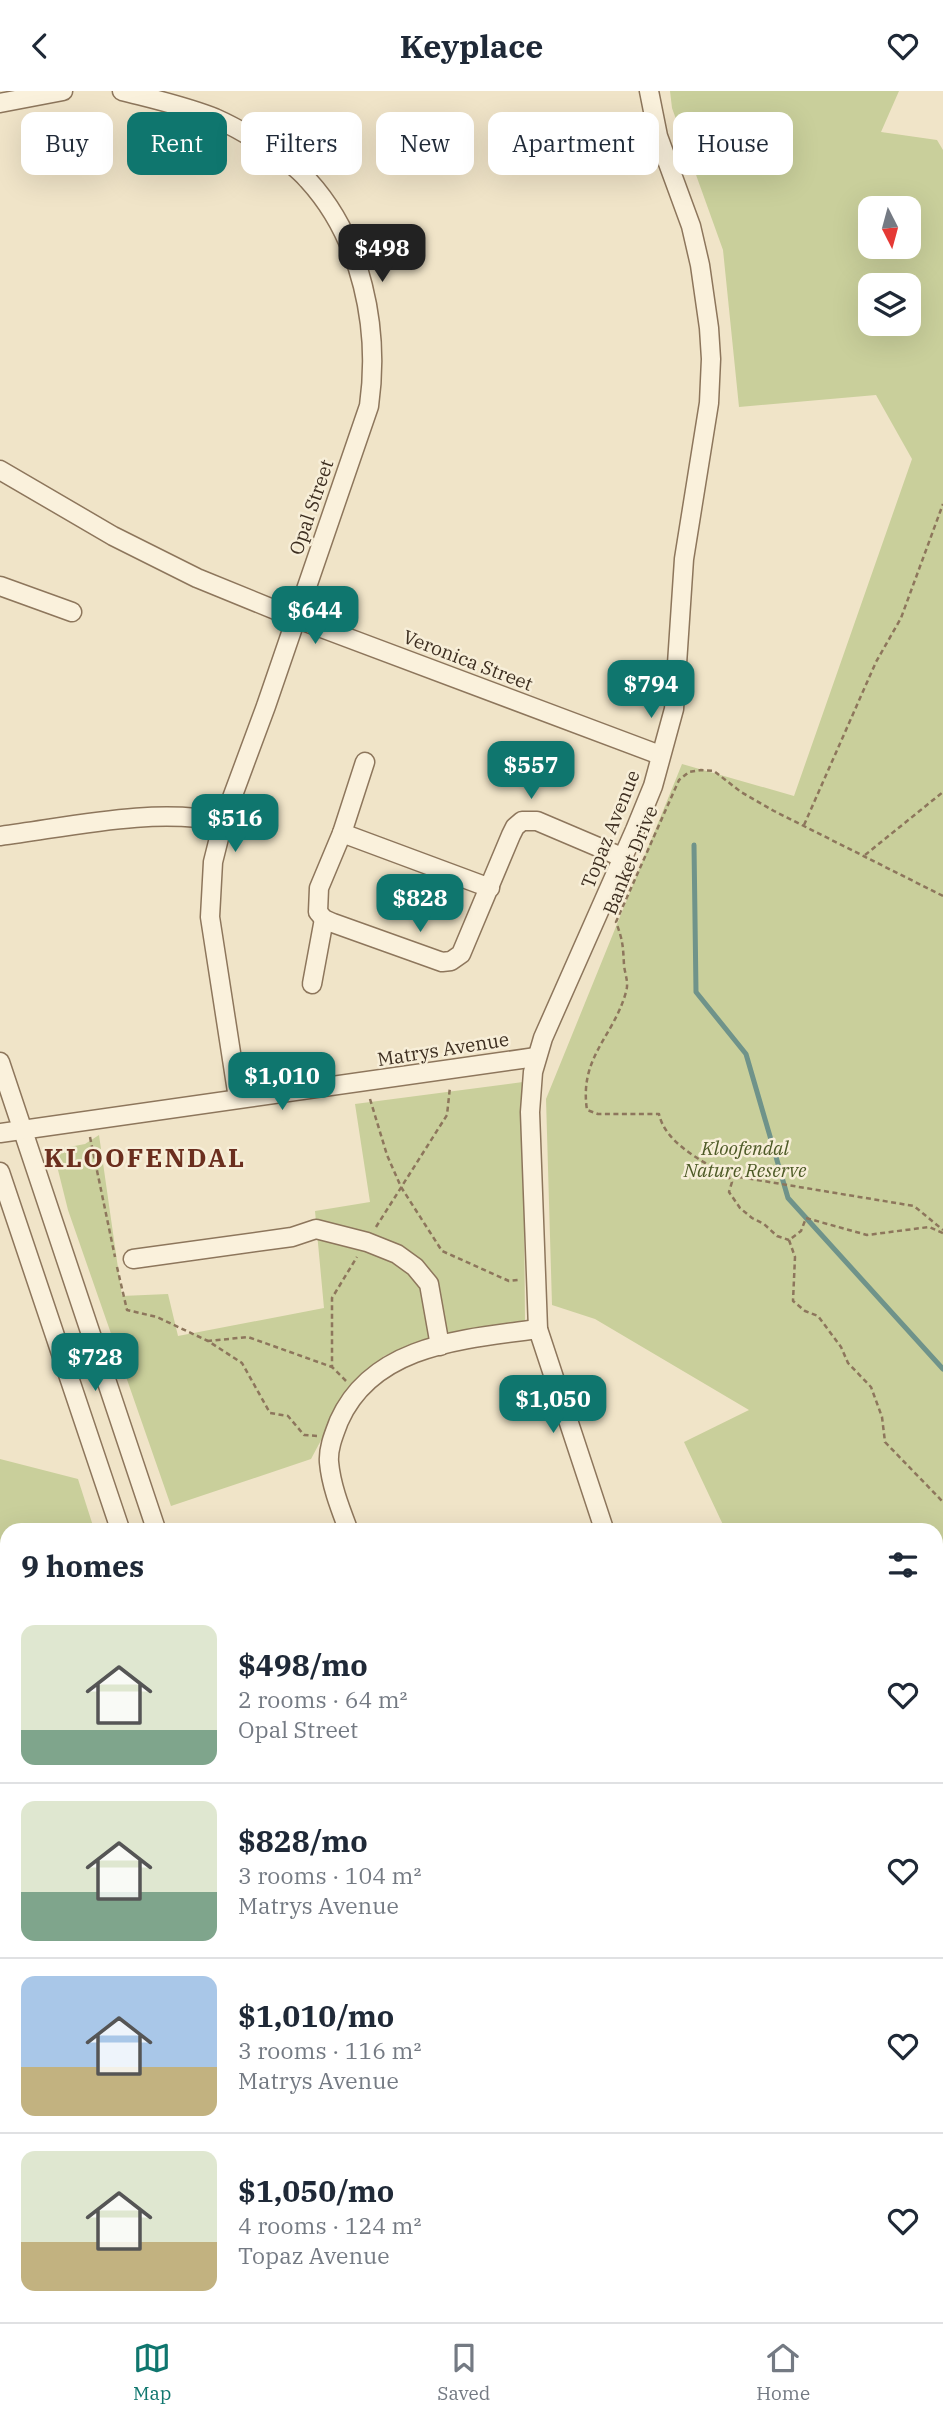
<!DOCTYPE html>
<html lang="en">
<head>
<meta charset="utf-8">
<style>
	:root { --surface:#fff; --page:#f2f2f3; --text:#1f2937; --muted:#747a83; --line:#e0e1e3; --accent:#0f766e }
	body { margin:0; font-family:"IBM Plex Serif",serif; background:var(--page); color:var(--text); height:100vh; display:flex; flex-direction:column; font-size:26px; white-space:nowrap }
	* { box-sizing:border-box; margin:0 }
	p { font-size:23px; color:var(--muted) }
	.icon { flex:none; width:38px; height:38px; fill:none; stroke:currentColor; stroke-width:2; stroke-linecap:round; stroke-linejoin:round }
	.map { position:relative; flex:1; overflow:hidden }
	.side { position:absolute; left:0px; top:1432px; width:943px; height:800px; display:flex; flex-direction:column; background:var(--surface); border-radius:21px 21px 0 0; box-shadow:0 7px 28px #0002 }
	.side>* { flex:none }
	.top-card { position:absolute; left:21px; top:21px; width:901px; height:63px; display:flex; gap:14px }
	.needle { width:46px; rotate:174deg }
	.controls { position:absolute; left:858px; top:105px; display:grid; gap:14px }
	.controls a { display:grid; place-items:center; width:63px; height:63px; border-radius:14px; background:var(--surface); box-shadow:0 7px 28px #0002; font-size:35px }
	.price { position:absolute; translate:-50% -60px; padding:0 16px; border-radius:14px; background:var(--accent); color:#fff; font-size:23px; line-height:46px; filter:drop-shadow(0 2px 4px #0008) }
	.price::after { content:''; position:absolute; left:50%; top:42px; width:21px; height:16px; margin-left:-10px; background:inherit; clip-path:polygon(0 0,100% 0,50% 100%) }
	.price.active { background:#222; color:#fff }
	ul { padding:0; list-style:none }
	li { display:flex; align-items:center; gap:21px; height:175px; padding:0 21px }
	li+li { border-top:2px solid var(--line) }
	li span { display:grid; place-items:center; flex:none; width:196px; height:140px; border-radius:14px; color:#555 }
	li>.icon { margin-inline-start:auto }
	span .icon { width:84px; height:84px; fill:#fffc; stroke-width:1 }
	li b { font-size:30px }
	h2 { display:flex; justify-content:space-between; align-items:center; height:84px; padding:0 21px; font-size:30px }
	.chip { padding:0 24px; border-radius:14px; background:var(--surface); box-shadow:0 7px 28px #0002; font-size:24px; line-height:63px }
	.chip.active { background:var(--accent); color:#fff }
	header { display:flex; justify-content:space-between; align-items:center; height:91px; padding:0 21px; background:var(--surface); font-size:32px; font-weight:700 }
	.dock { display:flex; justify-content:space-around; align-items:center; height:98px; border-top:2px solid var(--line); background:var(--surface); font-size:19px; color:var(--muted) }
	.dock a { display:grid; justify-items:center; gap:4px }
	.dock .active { color:var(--accent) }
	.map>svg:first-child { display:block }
	.green { fill:#c9cf9b; fill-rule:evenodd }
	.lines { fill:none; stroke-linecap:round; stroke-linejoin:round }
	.stream { stroke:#6f938a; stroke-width:5 }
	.minor-casing { stroke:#8d765c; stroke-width:21 }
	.path { stroke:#8d765c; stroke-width:2.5; stroke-dasharray:5 3.5; stroke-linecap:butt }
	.minor { stroke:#faf1dc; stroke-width:18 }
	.labels { text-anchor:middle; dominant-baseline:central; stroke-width:5; stroke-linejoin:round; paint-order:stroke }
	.street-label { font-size:19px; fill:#3d2e20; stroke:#f7eed8 }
	.park-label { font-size:19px; font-style:italic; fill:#4d5a26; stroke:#f7eed8 }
	.district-label { font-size:26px; font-weight:bold; letter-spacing:2px; fill:#6b2e1e; stroke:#f7eed8 }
</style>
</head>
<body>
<header><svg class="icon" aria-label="back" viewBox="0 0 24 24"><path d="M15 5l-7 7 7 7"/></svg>Keyplace<svg class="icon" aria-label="heart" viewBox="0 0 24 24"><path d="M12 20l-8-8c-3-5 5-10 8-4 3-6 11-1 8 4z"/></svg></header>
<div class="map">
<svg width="943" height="2231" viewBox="0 0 943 2231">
	<rect width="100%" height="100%" fill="#f0e4c8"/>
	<!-- green -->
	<g class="green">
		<path d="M 670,0 L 899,0 L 881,41 L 937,49 L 943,59 L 943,1947 L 936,1940 L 936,1438 L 725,1438 L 684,1351 L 749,1319 L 595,1228 L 552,1214 L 546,1008 L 682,673 L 794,705 L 912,368 L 876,304 L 739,316 L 723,159 L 672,17 ZM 870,117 L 908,117 L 908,156 L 870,156 ZM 870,194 L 908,194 L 908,233 L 870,233 Z"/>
		<polygon points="523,991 525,1232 472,1237 384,1265 350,1295 311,1368 171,1415 68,1119 53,1059 85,1053 99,1044 122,1205 168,1203 178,1245 324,1217 315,1120 370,1111 355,1013"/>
		<polygon points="0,1368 78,1388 94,1438 7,1438 7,1601 0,1600"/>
	</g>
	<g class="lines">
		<!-- stream -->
		<polyline class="stream" points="694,754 696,901 746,963 788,1107 943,1278"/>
		<defs>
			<g id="minor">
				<path d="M 122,0 C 153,8 185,15 215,27 C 242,39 289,67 308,89 C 362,148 380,237 369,315 L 266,615 L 223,731 L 213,771 L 210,826 L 238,1007"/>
				<polyline points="0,12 63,0"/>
				<polyline points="0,379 113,445 197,487 295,527 660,664"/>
				<polyline points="0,495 72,521"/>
				<polyline points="365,671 342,742 319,797 318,821 324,828 333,832 442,871 451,870 461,863 511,744 515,736 522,730 537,730 624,767"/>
				<polyline points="342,742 490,797"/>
				<path d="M 0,745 C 70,736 154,716 223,731"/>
				<polyline points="312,893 324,828"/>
				<polyline points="0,971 156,1438"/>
				<polyline points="0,1042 536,966"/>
				<polyline points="0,1081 120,1438"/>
				<polyline points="133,1168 292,1146 316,1138 367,1151 397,1163 415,1176 429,1193 440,1255"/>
				<path d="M 348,1438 C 340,1417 331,1394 329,1371 C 328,1357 334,1343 339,1330 C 373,1253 465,1248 538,1238"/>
				<polyline points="604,1438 538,1238 530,1021 533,981 543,947 635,739 653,695 674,618 684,468 709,312 711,268 709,237 700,174 691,135 658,45 649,0"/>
				<polyline points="0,1787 7,1790"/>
				<polyline points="936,2136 943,2140"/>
				<polyline points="195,2224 198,2231"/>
				<polyline points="400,2224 403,2231"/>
				<polyline points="440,2224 444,2231"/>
				<polyline points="669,2224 674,2231"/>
			</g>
		</defs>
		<!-- minor casing -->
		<use href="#minor" class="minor-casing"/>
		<!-- path -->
		<g class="path">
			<polyline points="804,734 876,571 901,527 943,413"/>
			<polyline points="865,764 943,701"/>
			<path d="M 943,805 L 774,720 L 741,701 L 714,680 L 701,679 L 689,681 L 679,689 L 616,831 C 623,850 623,855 624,874 C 625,884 629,891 626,901 C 613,947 579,966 587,1019 L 598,1023 L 659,1023 C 665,1052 703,1071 727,1084 L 914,1115 L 943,1139"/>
			<polyline points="370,1008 387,1064 401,1096 442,1160 509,1190 518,1189"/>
			<polyline points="90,1046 115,1166"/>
			<polyline points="727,1084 732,1091 729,1101 740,1117 752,1127 764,1133 777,1145 789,1149"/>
			<polyline points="376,1136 447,1024 450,996"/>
			<polyline points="943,1142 929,1136 867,1144 806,1127 801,1140 789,1149 795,1166 793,1210 805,1220 818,1225 841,1256 848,1272 871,1296 882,1326 885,1351 943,1411"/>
			<polyline points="117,1176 127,1219 157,1226 208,1250"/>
			<polyline points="346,1290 332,1276 332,1207 357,1166"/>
			<polyline points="317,1345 304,1344 288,1325 270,1322 242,1272 208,1250 248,1246 332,1276"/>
		</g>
		<!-- minor -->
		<use href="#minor" class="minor"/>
	</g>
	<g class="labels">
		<!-- street labels -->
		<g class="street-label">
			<text transform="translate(311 416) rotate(-71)">Opal Street</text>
			<text transform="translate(468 569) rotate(21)">Veronica Street</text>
			<text transform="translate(610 738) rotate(-68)">Topaz Avenue</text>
			<text transform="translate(630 769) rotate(-68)">Banket Drive</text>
			<text transform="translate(443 958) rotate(-9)">Matrys Avenue</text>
		</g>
		<!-- park labels -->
		<g class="park-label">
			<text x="745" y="1057">Kloofendal<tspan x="745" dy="22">Nature Reserve</tspan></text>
		</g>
		<!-- district labels -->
		<g class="district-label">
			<text x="145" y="1066">KLOOFENDAL</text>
		</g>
	</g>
</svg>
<div class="controls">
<a><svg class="needle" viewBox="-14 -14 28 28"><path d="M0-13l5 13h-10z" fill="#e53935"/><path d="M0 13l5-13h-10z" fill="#747a83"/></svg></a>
<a><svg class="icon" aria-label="layers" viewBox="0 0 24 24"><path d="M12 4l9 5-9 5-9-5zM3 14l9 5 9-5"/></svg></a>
</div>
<b class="price active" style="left:382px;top:193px">$498</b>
<b class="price" style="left:315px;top:555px">$644</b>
<b class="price" style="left:651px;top:629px">$794</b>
<b class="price" style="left:531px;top:710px">$557</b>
<b class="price" style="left:235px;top:763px">$516</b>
<b class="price" style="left:420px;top:843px">$828</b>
<b class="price" style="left:282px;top:1021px">$1,010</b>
<b class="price" style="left:95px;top:1302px">$728</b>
<b class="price" style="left:553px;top:1344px">$1,050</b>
<div class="top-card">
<a class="chip">Buy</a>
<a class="chip active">Rent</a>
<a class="chip">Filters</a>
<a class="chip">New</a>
<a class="chip">Apartment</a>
<a class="chip">House</a>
</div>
<section class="side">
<h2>9 homes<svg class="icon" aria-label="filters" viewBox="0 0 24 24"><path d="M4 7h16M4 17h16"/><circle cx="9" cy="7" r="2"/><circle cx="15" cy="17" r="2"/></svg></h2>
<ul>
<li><span style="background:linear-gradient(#dfe7d0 75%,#7fa58c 0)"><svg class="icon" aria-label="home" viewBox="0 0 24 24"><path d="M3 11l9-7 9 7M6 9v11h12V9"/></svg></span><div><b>$498/mo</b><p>2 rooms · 64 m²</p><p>Opal Street</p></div><svg class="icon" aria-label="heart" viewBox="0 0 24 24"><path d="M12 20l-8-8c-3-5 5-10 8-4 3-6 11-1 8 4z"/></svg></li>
<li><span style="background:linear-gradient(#dfe7d0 65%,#7fa58c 0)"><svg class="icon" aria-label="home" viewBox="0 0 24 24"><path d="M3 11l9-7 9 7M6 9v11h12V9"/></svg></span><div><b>$828/mo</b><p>3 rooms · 104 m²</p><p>Matrys Avenue</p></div><svg class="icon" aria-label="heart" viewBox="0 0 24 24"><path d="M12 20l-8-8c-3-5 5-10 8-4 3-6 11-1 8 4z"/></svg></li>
<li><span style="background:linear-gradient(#a9c7e8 65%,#c2b280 0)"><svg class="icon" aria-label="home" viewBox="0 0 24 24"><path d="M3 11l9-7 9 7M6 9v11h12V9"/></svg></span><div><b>$1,010/mo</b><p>3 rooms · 116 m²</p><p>Matrys Avenue</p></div><svg class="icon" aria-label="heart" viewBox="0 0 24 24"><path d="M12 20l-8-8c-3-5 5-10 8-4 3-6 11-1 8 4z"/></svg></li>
<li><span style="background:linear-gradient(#dfe7d0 65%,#c2b280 0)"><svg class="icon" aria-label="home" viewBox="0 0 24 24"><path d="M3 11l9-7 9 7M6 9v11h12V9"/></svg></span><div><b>$1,050/mo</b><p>4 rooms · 124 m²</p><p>Topaz Avenue</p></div><svg class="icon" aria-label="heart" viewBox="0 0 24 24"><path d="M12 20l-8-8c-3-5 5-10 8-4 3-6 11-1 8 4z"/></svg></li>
</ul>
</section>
</div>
<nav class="dock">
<a class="active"><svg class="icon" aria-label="map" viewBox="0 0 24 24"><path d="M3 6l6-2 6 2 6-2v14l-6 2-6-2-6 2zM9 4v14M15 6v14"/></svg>Map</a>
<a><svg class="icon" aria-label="saved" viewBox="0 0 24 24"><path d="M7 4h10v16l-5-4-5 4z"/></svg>Saved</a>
<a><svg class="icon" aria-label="home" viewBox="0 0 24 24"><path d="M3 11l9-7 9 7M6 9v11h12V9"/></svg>Home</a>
</nav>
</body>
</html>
